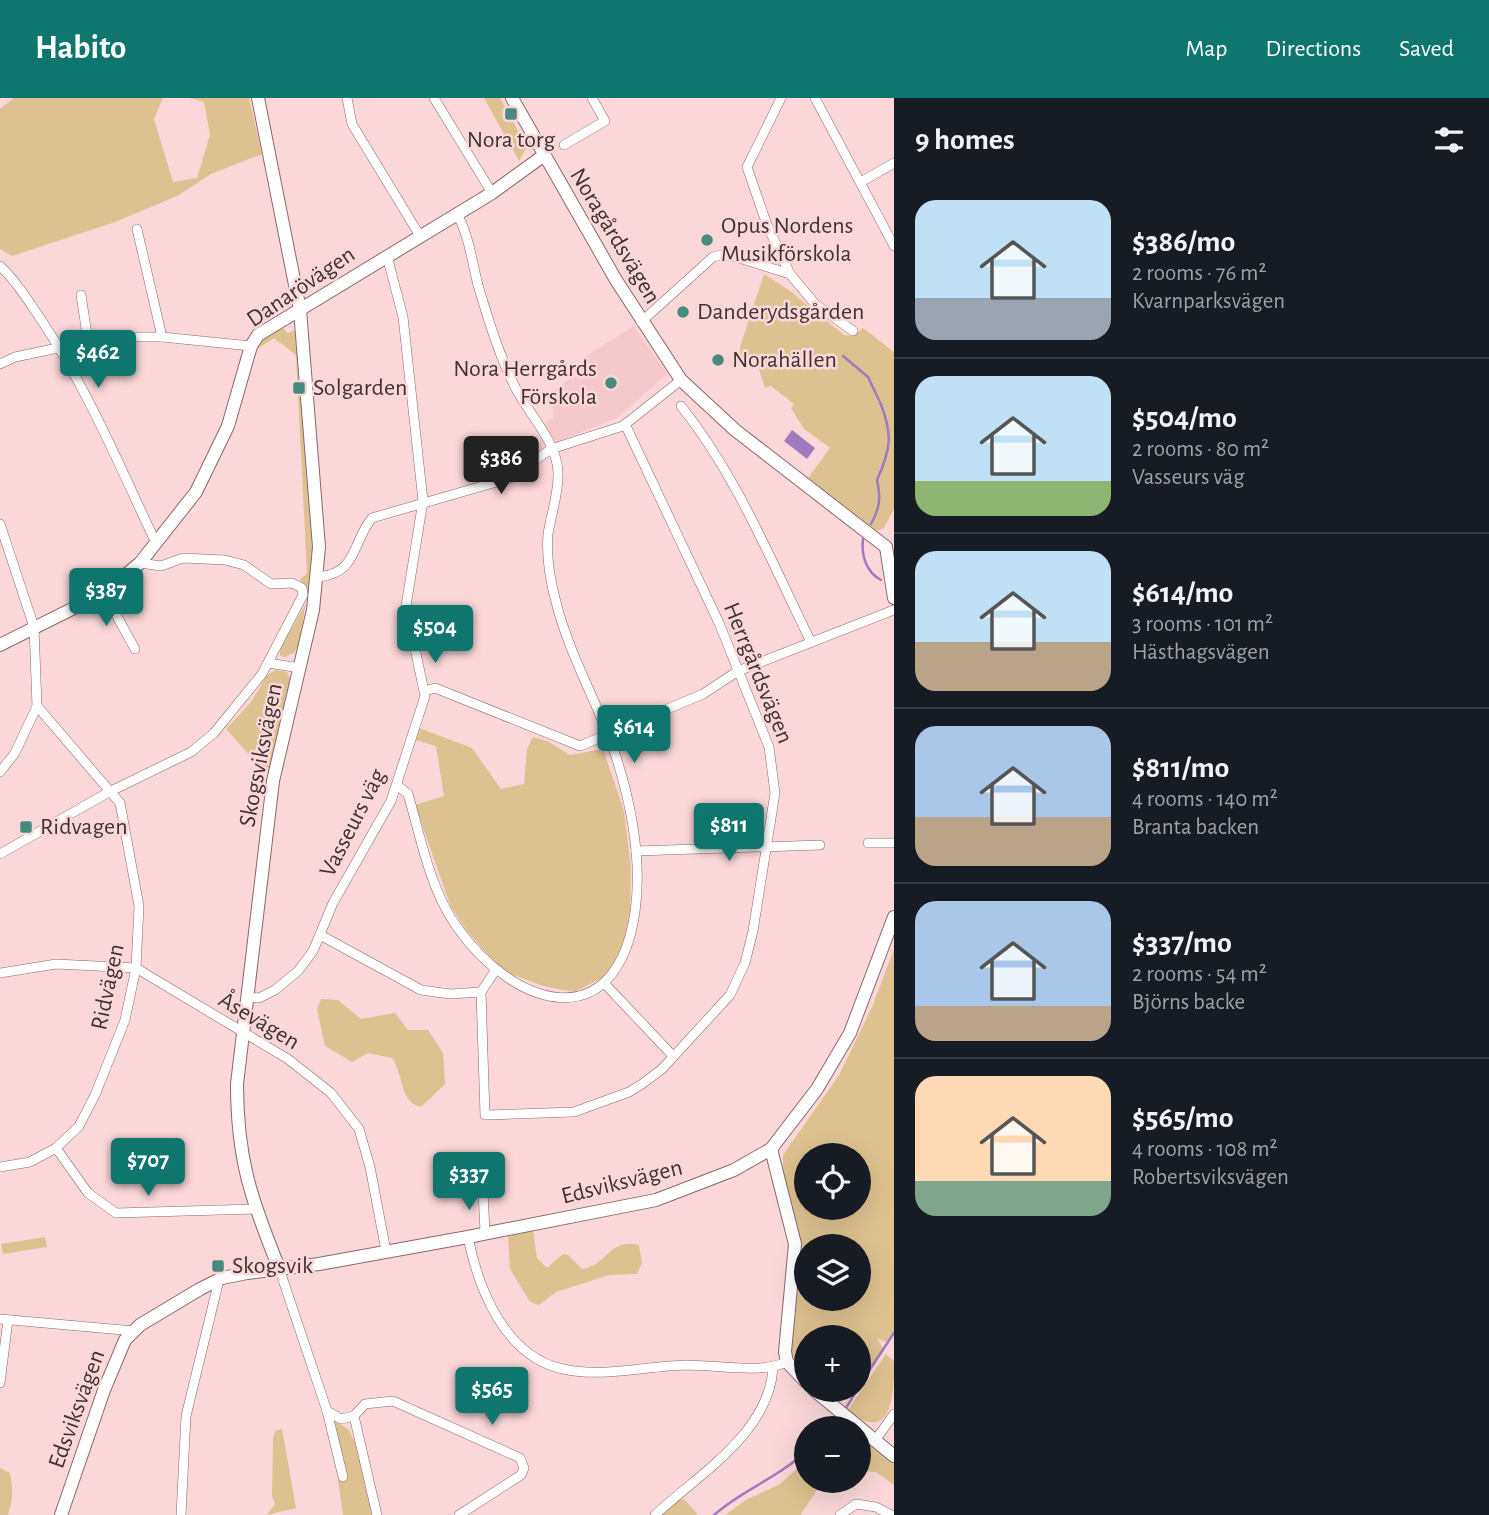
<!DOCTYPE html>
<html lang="en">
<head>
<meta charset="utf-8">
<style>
	:root { --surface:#171b24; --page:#242831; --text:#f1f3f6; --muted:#9ea1a6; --line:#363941; --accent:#0f766e }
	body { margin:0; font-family:"Alegreya Sans",sans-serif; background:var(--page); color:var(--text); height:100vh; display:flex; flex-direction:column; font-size:26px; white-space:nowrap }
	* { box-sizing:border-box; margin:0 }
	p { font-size:23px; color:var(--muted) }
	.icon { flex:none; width:38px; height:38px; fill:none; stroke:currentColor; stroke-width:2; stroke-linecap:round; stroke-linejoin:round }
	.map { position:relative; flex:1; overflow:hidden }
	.drawer { display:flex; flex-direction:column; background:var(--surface); width:595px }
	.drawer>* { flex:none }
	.controls { position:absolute; left:794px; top:1045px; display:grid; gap:14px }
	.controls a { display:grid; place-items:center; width:77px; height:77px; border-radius:50%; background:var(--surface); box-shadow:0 7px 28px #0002; font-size:35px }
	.price { position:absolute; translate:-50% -60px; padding:0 16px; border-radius:7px; background:var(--accent); color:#fff; font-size:23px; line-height:46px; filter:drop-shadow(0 2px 4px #0008) }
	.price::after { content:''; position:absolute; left:50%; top:42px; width:21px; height:16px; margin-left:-10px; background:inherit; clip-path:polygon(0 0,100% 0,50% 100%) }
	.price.current { background:#222; color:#fff }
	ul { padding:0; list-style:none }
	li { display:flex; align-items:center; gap:21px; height:175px; padding:0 21px }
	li+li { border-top:2px solid var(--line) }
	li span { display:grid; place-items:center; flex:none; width:196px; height:140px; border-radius:21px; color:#555 }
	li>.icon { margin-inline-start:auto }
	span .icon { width:84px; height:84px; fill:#fffc; stroke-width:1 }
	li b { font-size:30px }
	h2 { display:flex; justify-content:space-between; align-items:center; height:84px; padding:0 21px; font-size:30px }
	header { display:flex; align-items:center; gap:42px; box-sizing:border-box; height:98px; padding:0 35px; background:var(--accent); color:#fff }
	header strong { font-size:33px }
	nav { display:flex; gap:38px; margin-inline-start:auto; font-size:24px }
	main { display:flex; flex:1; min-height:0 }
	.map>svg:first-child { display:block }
	.built { fill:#f5c9cc }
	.green { fill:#dec190; fill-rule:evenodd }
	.water { fill:#9e7cbf }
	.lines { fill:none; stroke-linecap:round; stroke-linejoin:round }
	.stream { stroke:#9e7cbf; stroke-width:2.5 }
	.street-casing { stroke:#88686a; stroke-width:10 }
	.secondary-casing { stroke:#88686a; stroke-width:14 }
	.street { stroke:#fff; stroke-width:9 }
	.secondary { stroke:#fff; stroke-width:12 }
	.poi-dot { fill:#478b7f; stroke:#fbd7d9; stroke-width:2.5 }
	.labels { text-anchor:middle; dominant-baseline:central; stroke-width:5; stroke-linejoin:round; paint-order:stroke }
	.poi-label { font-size:24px; fill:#403232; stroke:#fbd7d9; text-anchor:start }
	.street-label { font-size:24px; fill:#403232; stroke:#fbd7d9 }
</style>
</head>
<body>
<header>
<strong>Habito</strong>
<nav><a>Map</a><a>Directions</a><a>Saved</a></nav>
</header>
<main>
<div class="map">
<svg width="894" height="1417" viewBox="0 0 894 1417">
	<rect width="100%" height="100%" fill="#fbd7d9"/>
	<!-- built -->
	<polygon class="built" points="634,228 667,276 617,320 554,345 542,327 553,320 552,293 582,273 583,260"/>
	<!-- green -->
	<g class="green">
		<polygon points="14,0 163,0 154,21 173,84 197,80 210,37 204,4 190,0 249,0 262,56 211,76 177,98 115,124 12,158 0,151 0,11"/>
		<polygon points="484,0 500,0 527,49 519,63"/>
		<polygon points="764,176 790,193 844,237 854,238 863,230 894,254 894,411 884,430 877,433 808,380 830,350 804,331 791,310 794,306 771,288 765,290 756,262 751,258 741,262 740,249"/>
		<polygon points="281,227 287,235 296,232 313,461 299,546 294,555 285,559 280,558 280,551 306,505 307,496 300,481 307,476 296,257 274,240 256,252 261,242"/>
		<polygon points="276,572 287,574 291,581 272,672 265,674 226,631 251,604 267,577"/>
		<polygon points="419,630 472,650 501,691 524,686 527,651 533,639 549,644 570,657 603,651 624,713 631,770 630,813 624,851 610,876 574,894 543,888 501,872 467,833 451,809 415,707 444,698 436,648 415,642"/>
		<path d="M 894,851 L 894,1235 L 886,1244 L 877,1240 L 884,1253 L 859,1286 L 859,1239 L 807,1239 L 807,1276 L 796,1265 L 791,1252 L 798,1133 L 783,1077 L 783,1057 L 839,977 L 872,909 ZM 807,1057 L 859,1057 L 859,1110 L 807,1110 ZM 807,1148 L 859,1148 L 859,1200 L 807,1200 Z"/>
		<path d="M 321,901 L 338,902 L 361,921 L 395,915 L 408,932 L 428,932 L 443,955 L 445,986 L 421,1009 C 399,1004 404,977 392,960 L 368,955 L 352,964 L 325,948 L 317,912 Z"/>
		<path d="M 533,1132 L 537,1160 L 547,1170 L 563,1156 L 568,1157 L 582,1171 C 605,1169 610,1139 639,1147 L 642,1165 L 637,1176 L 609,1177 L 556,1194 L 539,1207 L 530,1204 L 510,1171 L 508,1137 Z"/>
		<polygon points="45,1139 47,1149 3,1156 1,1146"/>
		<path d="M 886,1256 L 894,1263 C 894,1294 894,1348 847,1313 Z"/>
		<polygon points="334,1322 349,1332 356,1347 373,1417 343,1417 338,1382 346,1380"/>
		<polygon points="282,1331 296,1410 267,1417 275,1406 272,1398 273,1340 275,1333"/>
		<polygon points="859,1338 894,1364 894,1387 876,1374 859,1373"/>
		<polygon points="807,1362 807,1382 828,1383 822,1385 800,1417 725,1417 746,1402 780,1386"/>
		<path d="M 0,1370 L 10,1375 C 13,1390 13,1402 8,1417 L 0,1417 Z"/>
		<polygon points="684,1401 698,1417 661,1417 676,1403"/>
	</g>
	<!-- water -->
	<polygon class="water" points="792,332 815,350 807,361 784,343"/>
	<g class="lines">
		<!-- stream -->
		<g class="stream">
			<polyline points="843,258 868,279 879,302"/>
			<path d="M 871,426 C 880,410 881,399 877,382 C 891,351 893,336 880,304"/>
			<path d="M 863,441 C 861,457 866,474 881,482"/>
			<polyline points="859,1288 894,1235"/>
			<polyline points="846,1310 857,1292"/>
			<polyline points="829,1330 837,1323"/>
			<path d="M 714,1417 C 743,1391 779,1380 807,1352"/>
		</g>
		<defs>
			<g id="street">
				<polyline points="347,0 352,26 420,138"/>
				<polyline points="434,0 492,95"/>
				<polyline points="781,0 747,69 767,127 790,176"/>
				<polyline points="815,0 894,148"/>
				<polyline points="564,47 605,23 592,0"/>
				<polyline points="861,84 894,65"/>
				<polyline points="137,131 162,239"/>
				<path d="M 0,168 C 17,184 29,204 42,223 C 88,292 120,369 155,443"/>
				<polyline points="81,197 88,243"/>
				<polyline points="641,224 713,159 726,156 790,176 815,206 853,233"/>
				<polyline points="0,266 15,259 110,239 162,239 251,248"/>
				<path d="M 681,308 C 737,378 771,463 810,542"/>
				<polyline points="0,426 34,529 37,608 15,655 0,674"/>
				<path d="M 318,479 C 358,475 351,446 372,420 L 510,380 L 551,351 L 623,328 L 681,282"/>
				<polyline points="104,495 135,551"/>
				<polyline points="268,565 300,570"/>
				<polyline points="425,593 435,590 580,648 703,596 738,573 894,512"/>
				<path d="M 397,687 L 408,696 C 421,740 430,792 457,829 C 513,909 616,942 635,814 C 643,758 629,694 610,641 C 592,595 568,552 556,504 C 550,482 546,459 548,436 C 551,416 559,395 558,374 C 557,344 528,315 515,289 C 499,257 488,221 478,187 C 472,164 469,137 457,116"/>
				<polyline points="868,745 894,745"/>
				<polyline points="636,753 820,747"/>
				<polyline points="0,756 109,694 191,654 214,635 262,576 303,497 302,490 292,485 271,486 244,467 225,462 183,460 161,468 140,465"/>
				<polyline points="322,838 421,892 450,896 481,894"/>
				<polyline points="495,873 481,894 485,1017 574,1014 629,994 642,986 662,971 730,897 745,865 753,833 775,695 769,649 719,525 625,326"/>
				<polyline points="0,875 56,866 136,870 288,961 331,995 359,1031 370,1069 386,1153"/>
				<polyline points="604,885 673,958"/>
				<polyline points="248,899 259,900 275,892 298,873 313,853 333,805 391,703 425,598 406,508 423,403 403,219 387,158"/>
				<polyline points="56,1050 88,1095 116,1115 255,1111"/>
				<polyline points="0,1069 30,1064 56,1050 79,1028 95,997 125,922 136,870 139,808 120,705 37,608"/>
				<polyline points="483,1093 485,1135"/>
				<path d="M 468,1139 C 478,1190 505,1259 563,1271 C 603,1280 646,1268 686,1267 C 718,1267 759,1276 787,1264"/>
				<polyline points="279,1170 327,1313 341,1321 354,1318"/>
				<polyline points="0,1221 134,1233"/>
				<polyline points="0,1285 8,1222"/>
				<polyline points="327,1313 343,1379"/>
				<polyline points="354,1318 365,1306 393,1303 520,1360 524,1370 521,1377 459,1417"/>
				<polyline points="354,1318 377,1417"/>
				<polyline points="877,1340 894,1316"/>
				<polyline points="181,1417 186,1318 219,1182"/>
				<path d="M 655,1417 C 699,1376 769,1335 773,1270"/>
				<polyline points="840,1417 856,1406 876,1409 891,1417"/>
			</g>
			<g id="secondary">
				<path d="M 258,0 L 300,212 L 319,449 L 313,512 L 273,683 L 237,986 C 237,1061 251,1101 279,1170"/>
				<polyline points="512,0 616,182 681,282 735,332 886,449"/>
				<polyline points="886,449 894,500"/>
				<polyline points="0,547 104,495 140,465 196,394 228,328 251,248 258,237 492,95 543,58"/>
				<polyline points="771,1051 795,1146 785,1254 787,1264 807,1285"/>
				<polyline points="814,1292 894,1358"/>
				<polyline points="61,1417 104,1292 125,1242 140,1227 200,1191 222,1180 247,1175 319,1166 468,1139 656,1102 734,1072 771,1051 817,991 850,935 894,819"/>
			</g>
		</defs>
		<!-- street casing -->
		<use href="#street" class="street-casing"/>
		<!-- secondary casing -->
		<use href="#secondary" class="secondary-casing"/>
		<!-- street -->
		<use href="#street" class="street"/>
		<!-- secondary -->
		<use href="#secondary" class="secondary"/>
	</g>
	<!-- markers -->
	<g class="poi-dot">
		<rect x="504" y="9" width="14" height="14" rx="3.5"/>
		<circle cx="707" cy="142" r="7"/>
		<circle cx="683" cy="214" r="7"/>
		<circle cx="718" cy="262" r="7"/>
		<circle cx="611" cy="285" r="7"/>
		<rect x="292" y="283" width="14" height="14" rx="3.5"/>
		<rect x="19" y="722" width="14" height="14" rx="3.5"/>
		<rect x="211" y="1161" width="14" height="14" rx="3.5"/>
	</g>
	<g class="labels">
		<!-- poi labels -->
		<g class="poi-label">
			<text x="511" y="42" text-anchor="middle">Nora torg</text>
			<text x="721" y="128">Opus Nordens<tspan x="721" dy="28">Musikförskola</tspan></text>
			<text x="697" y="214">Danderydsgården</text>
			<text x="732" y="262">Norahällen</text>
			<text x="597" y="271" text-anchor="end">Nora Herrgårds<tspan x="597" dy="28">Förskola</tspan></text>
			<text x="313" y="290">Solgarden</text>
			<text x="40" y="729">Ridvagen</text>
			<text x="232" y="1168">Skogsvik</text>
		</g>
		<!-- street labels -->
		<g class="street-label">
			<text transform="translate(615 138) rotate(59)">Noragårdsvägen</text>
			<text transform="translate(301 189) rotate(-34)">Danarövägen</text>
			<text transform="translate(758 575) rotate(68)">Herrgårdsvägen</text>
			<text transform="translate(261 657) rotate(-79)">Skogsviksvägen</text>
			<text transform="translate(353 725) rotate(-63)">Vasseurs väg</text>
			<text transform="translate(108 889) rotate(-78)">Ridvägen</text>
			<text transform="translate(259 923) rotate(31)">Åsevägen</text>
			<text transform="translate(622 1084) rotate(-14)">Edsviksvägen</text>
			<text transform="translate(77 1311) rotate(-70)">Edsviksvägen</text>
		</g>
	</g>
</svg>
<div class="controls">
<a><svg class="icon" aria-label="locate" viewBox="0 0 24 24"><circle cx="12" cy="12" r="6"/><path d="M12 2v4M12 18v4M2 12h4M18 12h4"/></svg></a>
<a><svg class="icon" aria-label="layers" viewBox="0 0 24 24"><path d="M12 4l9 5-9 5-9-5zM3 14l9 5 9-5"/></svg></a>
<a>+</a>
<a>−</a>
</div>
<b class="price" style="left:98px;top:292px">$462</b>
<b class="price current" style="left:501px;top:398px">$386</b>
<b class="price" style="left:106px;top:530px">$387</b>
<b class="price" style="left:435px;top:567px">$504</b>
<b class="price" style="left:634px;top:667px">$614</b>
<b class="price" style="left:729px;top:765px">$811</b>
<b class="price" style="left:148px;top:1100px">$707</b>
<b class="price" style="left:469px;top:1114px">$337</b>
<b class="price" style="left:492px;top:1329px">$565</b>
</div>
<section class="drawer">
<h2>9 homes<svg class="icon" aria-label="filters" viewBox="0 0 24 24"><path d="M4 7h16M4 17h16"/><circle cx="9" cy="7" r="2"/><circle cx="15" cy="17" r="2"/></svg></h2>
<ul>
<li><span style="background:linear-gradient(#bfe0f5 70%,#9aa5b1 0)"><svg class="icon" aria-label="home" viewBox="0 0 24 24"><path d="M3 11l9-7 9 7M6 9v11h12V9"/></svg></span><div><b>$386/mo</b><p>2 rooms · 76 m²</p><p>Kvarnparksvägen</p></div></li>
<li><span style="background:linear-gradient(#bfe0f5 75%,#8fb573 0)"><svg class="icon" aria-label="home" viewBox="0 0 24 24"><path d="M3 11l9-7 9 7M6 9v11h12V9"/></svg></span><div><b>$504/mo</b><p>2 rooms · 80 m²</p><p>Vasseurs väg</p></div></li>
<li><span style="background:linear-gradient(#bfe0f5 65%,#b9a48a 0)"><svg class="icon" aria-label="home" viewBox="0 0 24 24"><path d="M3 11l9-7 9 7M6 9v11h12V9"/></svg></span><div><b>$614/mo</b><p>3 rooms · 101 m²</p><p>Hästhagsvägen</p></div></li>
<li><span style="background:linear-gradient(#a9c7e8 65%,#b9a48a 0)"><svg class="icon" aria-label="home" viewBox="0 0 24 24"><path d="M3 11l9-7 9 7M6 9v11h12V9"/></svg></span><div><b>$811/mo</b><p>4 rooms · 140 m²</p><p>Branta backen</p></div></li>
<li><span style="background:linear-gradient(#a9c7e8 75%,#b9a48a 0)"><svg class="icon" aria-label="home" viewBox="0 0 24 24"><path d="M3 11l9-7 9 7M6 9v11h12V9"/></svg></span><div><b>$337/mo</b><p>2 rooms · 54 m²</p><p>Björns backe</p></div></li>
<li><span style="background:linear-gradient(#ffd9b3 75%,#7fa58c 0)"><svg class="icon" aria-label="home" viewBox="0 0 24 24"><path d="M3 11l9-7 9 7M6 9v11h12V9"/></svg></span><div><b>$565/mo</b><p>4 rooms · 108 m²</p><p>Robertsviksvägen</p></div></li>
</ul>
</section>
</main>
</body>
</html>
